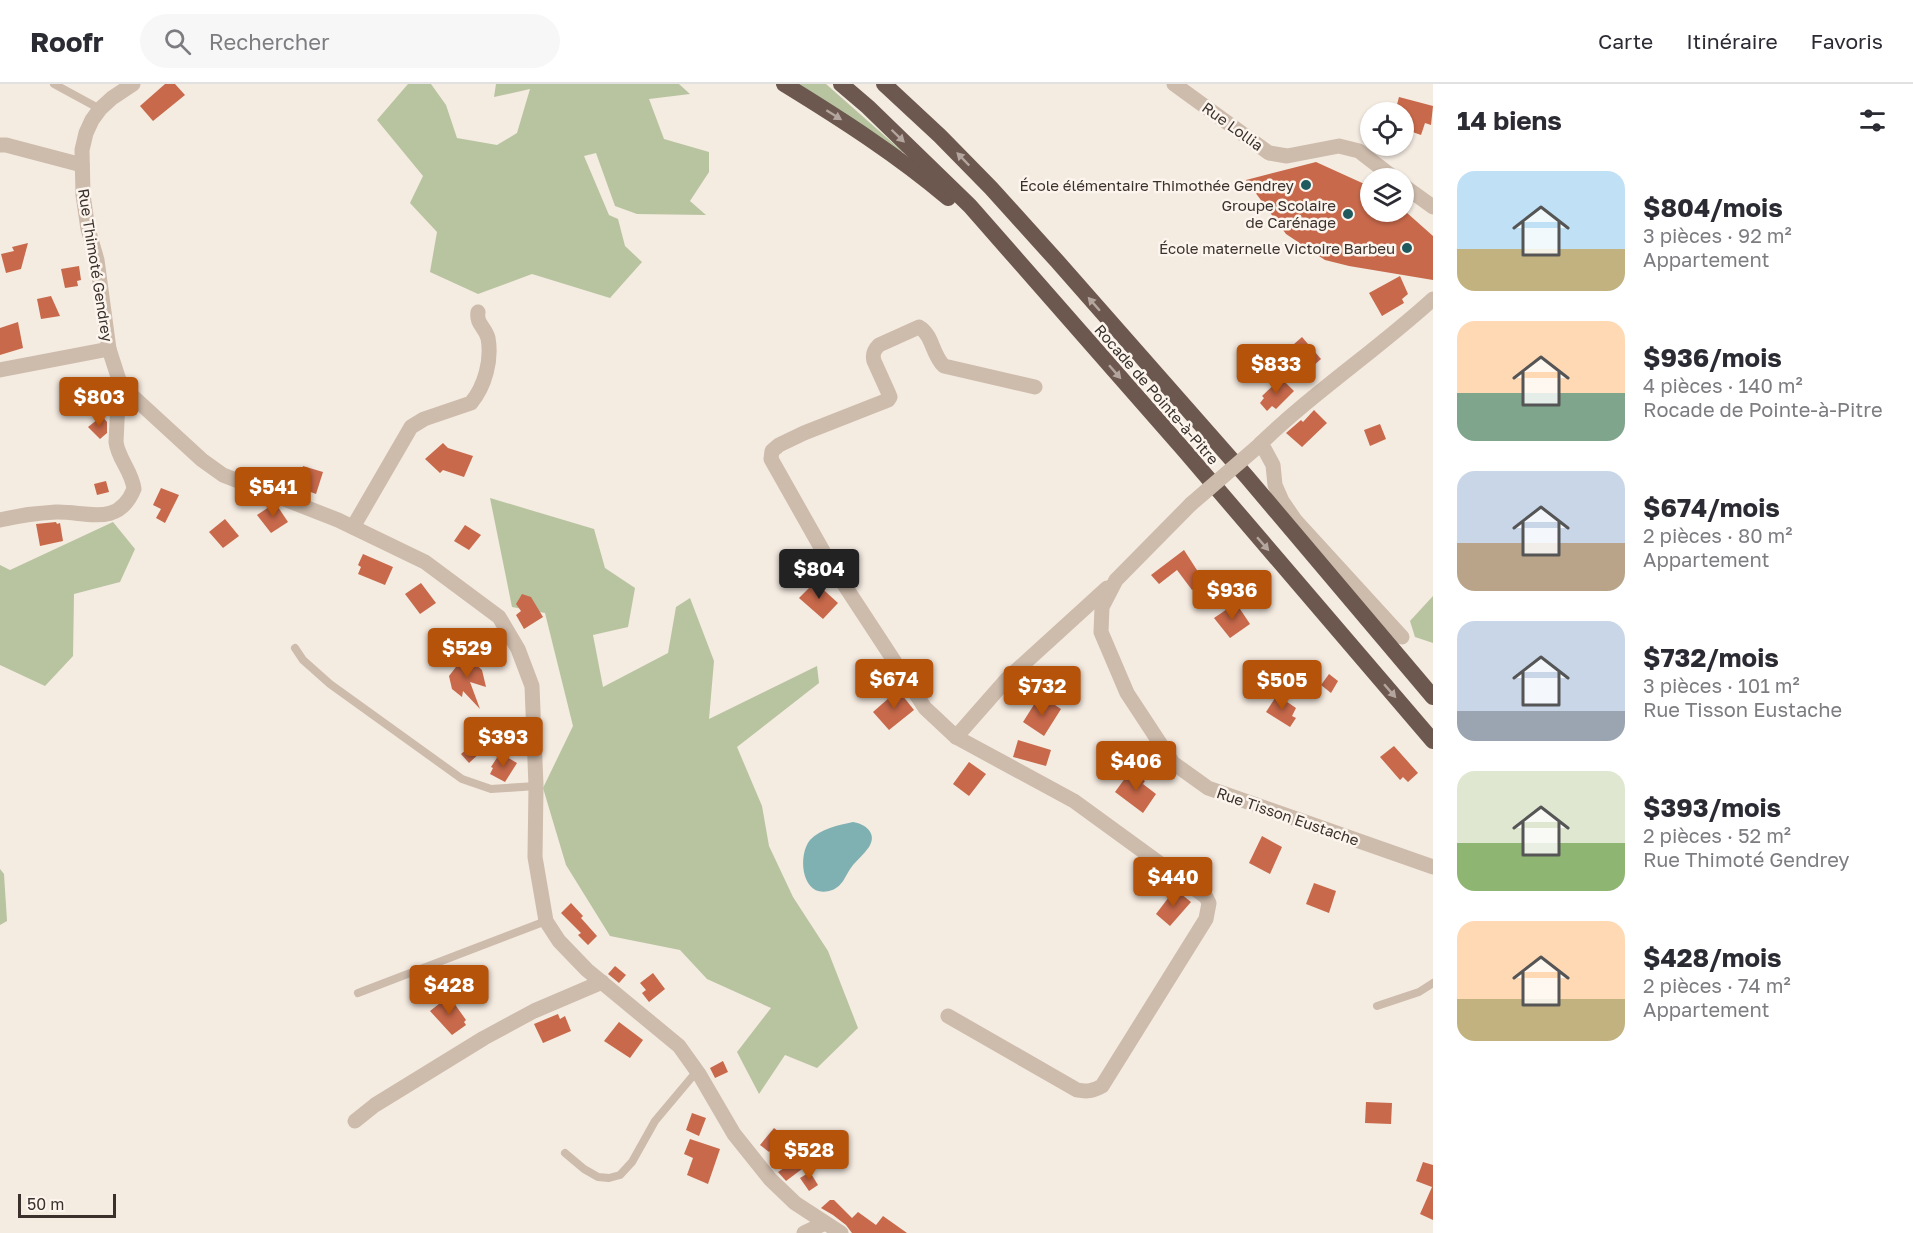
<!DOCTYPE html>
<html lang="fr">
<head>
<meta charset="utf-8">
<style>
	:root { --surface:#fff; --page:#f7f7f7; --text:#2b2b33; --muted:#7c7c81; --line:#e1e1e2; --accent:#b45309 }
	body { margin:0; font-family:"Golos Text",sans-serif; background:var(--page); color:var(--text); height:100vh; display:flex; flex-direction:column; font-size:22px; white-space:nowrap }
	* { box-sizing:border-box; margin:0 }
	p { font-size:20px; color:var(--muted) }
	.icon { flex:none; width:33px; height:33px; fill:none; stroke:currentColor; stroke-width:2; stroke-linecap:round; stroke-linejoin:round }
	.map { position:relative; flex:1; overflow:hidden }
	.panel { display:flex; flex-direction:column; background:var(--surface); width:480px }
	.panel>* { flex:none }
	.tools { position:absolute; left:1360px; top:18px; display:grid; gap:12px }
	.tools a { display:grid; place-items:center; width:54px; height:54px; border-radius:50%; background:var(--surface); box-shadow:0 2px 4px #0004; font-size:30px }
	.scale { position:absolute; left:18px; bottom:15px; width:98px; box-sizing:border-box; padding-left:6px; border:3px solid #3b302b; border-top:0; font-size:16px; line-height:21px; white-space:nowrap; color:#3b302b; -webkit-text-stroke:4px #fbf5ee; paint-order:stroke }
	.price { position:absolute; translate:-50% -51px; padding:0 14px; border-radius:6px; background:var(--accent); color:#fff; font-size:20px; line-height:39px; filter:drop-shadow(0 2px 3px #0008) }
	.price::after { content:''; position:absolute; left:50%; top:36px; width:18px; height:14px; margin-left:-9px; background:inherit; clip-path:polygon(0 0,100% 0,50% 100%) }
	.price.active { background:#222; color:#fff }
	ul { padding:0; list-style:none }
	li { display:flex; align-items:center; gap:18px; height:150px; padding:0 24px }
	li span { display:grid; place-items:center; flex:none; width:168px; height:120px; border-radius:18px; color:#555 }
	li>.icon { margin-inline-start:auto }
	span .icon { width:72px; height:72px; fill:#fffc; stroke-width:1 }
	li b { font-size:26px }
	h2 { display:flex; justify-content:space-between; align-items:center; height:72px; padding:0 24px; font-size:26px }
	header { display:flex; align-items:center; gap:36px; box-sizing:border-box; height:84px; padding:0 30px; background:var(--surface); border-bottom:2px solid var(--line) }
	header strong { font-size:28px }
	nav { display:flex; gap:33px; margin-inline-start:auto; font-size:21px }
	.search { width:420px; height:54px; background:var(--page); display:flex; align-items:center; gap:15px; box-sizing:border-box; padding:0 21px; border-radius:33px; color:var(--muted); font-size:22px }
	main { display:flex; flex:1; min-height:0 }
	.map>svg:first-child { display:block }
	.green { fill:#b8c4a0 }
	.water { fill:#7fb0b2 }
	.building { fill:#c8694b }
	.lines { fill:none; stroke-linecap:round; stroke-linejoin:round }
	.service { stroke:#cdbbac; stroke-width:8 }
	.minor { stroke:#cdbbac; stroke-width:15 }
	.trunk { stroke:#6c584f; stroke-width:16 }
	.minor-bridge { stroke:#cdbbac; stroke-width:15 }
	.oneway { fill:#b4a69e }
	.poi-dot { fill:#1f5a5e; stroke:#fbf5ee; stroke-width:2 }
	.labels { text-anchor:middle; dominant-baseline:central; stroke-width:5; stroke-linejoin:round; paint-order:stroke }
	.street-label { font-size:15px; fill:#3b302b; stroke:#fbf5ee }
	.poi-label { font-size:15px; fill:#3b302b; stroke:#fbf5ee; text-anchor:end }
</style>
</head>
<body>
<header>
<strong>Roofr</strong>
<div class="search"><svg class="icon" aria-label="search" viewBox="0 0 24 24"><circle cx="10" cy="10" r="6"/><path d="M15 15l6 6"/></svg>Rechercher</div>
<nav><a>Carte</a><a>Itinéraire</a><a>Favoris</a></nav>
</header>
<main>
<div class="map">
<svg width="1433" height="1149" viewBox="0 0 1433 1149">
	<rect width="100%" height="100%" fill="#f4ebe1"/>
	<!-- green -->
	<g class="green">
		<polygon points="408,0 431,0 446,21 457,54 497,61 517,49 530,5 494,13 496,0 679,0 690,10 649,15 664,55 709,68 709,88 690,117 706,131 637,130 615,122 596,69 584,72 609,131 618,135 625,162 642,178 610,214 532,190 478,210 430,188 437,148 410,119 423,92 377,36"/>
		<polygon points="797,0 826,0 903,68 897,69"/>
		<polygon points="490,414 594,445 605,484 635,504 628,543 593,551 603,603 668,569 676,523 690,514 714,577 709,635 817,582 819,599 737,663 762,722 769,762 793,813 828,867 858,944 817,984 785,971 759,1010 737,968 771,924 707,895 680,866 610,852 566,781 543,704 573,642 545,529 512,523"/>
		<polygon points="113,438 135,465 120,498 74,510 73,572 45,602 0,581 0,481 10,486"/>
		<polygon points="1433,512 1433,559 1415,553 1410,537"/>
		<polygon points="0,785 4,790 7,837 0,841"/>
	</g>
	<!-- water -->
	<path class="water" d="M 853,738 C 865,740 878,749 869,763 C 864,770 858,775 853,781 C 845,791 843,804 829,807 C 802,814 797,772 810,756 C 820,745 839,741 853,738 Z"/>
	<!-- building -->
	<g class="building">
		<polygon points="165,0 175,0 185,11 153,37 140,22"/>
		<polygon points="1399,13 1433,22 1431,41 1425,39 1421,51 1404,45 1404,28 1395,28"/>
		<polygon points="1316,78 1371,103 1371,128 1406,128 1433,152 1433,196 1349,182 1325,176 1286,150 1246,96"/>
		<polygon points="28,159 21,185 6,189 1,170 14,167 12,163"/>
		<polygon points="79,182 81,196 77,197 78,202 65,204 61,185"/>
		<polygon points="1400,192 1408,210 1402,215 1404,219 1382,232 1369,209"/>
		<polygon points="51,212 60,232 41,235 37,215"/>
		<polygon points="18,238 23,264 0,271 0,244"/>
		<polygon points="1302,253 1321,275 1304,290 1285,268"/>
		<polygon points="1281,294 1294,307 1276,325 1272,322 1267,327 1260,319 1264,314 1262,312"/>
		<polygon points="1314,326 1327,339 1302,363 1286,349 1301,336 1303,338"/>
		<polygon points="102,332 107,338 107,349 100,355 88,343"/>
		<polygon points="1380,340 1386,355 1370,362 1364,346"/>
		<polygon points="443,359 448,364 473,372 464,393 443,386 440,389 425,375"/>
		<polygon points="303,382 323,388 316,410 297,403"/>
		<polygon points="106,397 109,408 97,411 94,400"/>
		<polygon points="161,404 179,411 165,439 156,434 161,425 153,421"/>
		<polygon points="272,421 278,423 288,438 271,449 257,431"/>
		<polygon points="225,435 239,452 223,464 209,448"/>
		<polygon points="56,438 57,440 60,439 63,457 40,462 36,440"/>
		<polygon points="465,441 481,451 469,466 454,457"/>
		<polygon points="1184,466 1204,497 1192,506 1177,486 1159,500 1151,491"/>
		<polygon points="363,470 393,483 385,501 358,490 361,483 358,481"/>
		<polygon points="815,498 838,519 823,535 799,514"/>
		<polygon points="421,499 436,519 420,530 405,510"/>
		<polygon points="522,510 531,513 543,533 524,545 516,531 521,527 516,520"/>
		<polygon points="1236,519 1250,540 1230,554 1214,534"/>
		<polygon points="471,576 482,586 486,603 470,598 480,625 463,607 462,613 452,605 449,592 459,579"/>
		<polygon points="1329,590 1338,597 1331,609 1321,601"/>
		<polygon points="898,606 914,626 889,646 873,628"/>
		<polygon points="1277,611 1296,624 1292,632 1296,634 1290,643 1266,628"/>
		<polygon points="1046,615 1061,625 1044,652 1023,638 1035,619 1042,623"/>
		<polygon points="487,647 495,655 469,679 461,670"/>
		<polygon points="1018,656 1051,666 1046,682 1013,673"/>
		<polygon points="1394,662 1418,689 1408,698 1403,693 1400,696 1380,673"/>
		<polygon points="500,669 517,679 505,698 490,690 493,684 491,683"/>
		<polygon points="969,678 986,690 969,712 953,700"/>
		<polygon points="1131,686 1145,697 1143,700 1156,710 1143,729 1115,708"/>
		<polygon points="1262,752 1282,763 1270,790 1249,779"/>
		<polygon points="1314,799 1336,807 1329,829 1306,820"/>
		<polygon points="1175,805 1191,818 1170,842 1156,830"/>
		<polygon points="571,819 583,832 581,834 597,852 588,861 578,851 581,849 561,829"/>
		<polygon points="615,882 626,891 619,899 608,890"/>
		<polygon points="653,889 665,905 649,918 642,909 646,906 640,899"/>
		<polygon points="449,912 466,936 464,938 466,941 452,951 430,927"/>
		<polygon points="558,930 560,935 565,932 571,947 543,959 534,940"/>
		<polygon points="619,938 643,956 630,974 604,957"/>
		<polygon points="723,977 728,988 715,994 710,984"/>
		<polygon points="1366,1018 1392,1019 1391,1040 1365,1039"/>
		<polygon points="692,1029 706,1034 699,1052 686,1046"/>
		<polygon points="774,1044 783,1051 769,1068 760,1061"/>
		<polygon points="690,1055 720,1065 708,1100 687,1091 693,1074 684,1070"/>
		<polygon points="796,1076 802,1085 786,1097 778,1088"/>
		<polygon points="1423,1078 1433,1081 1433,1136 1420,1130 1432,1103 1416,1097"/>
		<polygon points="810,1088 818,1101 809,1107 800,1094"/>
		<polygon points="830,1116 834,1116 852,1134 858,1128 876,1141 883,1132 907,1149 852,1149 846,1141 833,1131 821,1124"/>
	</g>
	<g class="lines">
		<!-- service -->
		<g class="service">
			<polyline points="54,0 100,25"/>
			<polyline points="295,564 303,576 330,600 462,695 491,705 536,702"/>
			<polyline points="358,909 546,837"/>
			<polyline points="1377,922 1419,908 1433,899"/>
			<polyline points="565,1069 584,1085 598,1093 609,1094 620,1091 632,1078 655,1037 697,987"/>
		</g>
		<!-- minor -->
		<g class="minor">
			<polyline points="133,0 112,14 100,25 92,36 86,49 82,66 83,111 88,145 97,176 109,265 119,296 129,309 202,376 223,391 338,436 425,478 499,533 518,565 532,602 536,702 535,773 546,837 559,857 587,886 679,962 699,990 734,1050 770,1095 795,1119 841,1149"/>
			<polyline points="1174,0 1269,69 1287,72 1339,62 1359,67 1394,94"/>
			<polyline points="0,61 6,61 82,81"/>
			<polyline points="1404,102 1433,123"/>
			<polyline points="0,286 109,265"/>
			<polyline points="1261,359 1273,381 1275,401 1282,417 1295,436 1402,553"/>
			<path d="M 1256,364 C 1311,310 1376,267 1433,215"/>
			<polyline points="1191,420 1116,496 1102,523 1101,548 1127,609 1173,679 1208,704 1433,783"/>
			<path d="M 0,436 C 17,432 38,429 56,428 C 86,427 118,444 134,405 C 132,387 118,375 116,358 L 119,296"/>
			<path d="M 353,443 L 411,343 L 424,335 L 471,319 C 485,302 492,276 488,254 C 485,243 476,240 478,228"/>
			<polyline points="956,653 1007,595 1107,504"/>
			<path d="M 948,932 L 1077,1006 C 1087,1008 1093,1007 1102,1002 L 1206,835 L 1209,819 L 1206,813 L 1074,717 L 956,653 L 925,624 L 828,476 L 771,375 L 772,367 L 779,361 L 804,349 L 888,316 L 890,313 L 888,308 L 874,277 C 872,270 874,266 879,261 L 919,243 C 933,251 932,271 944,282 L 1035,303"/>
			<polyline points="355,1037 375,1021 484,954 534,927 602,898"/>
			<polyline points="804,1149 825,1139"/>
		</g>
		<!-- trunk -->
		<g class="trunk">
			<path d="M 784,0 C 841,35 897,71 948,114"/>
			<polyline points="841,0 868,23 970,122 1184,366 1433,657"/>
			<polyline points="884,0 940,52 991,104 1057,177 1247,393 1433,613"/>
		</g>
		<!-- minor-bridge -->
		<polyline class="minor-bridge" points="1191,420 1256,364"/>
	</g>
	<!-- one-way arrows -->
	<defs><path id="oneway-solid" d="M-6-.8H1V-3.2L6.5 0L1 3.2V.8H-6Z" transform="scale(1.5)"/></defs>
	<g class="oneway">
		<use href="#oneway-solid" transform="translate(834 31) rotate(32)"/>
		<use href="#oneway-solid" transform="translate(898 52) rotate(44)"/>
		<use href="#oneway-solid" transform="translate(963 75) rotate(-134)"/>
		<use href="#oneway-solid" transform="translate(1094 220) rotate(-131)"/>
		<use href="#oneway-solid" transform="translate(1115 288) rotate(49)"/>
		<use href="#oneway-solid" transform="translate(1263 460) rotate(49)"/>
		<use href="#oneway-solid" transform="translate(1390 607) rotate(49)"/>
	</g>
	<!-- markers -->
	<g class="poi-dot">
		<circle cx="1306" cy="101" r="6"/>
		<circle cx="1348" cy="130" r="6"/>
		<circle cx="1407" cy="164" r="6"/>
	</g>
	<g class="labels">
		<!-- street labels -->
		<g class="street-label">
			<text transform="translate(1233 42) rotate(36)">Rue Lollia</text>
			<text transform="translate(96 181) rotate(81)">Rue Thimoté Gendrey</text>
			<text transform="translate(1157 310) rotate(49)">Rocade de Pointe-à-Pitre</text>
			<text transform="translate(1288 732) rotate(19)">Rue Tisson Eustache</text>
		</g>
		<!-- poi labels -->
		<g class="poi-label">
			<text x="1294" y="101">École élémentaire Thimothée Gendrey</text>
			<text x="1336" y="121">Groupe Scolaire<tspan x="1336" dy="17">de Carénage</tspan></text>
			<text x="1395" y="164">École maternelle Victoire Barbeu</text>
		</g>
	</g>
</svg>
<div class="tools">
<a><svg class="icon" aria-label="locate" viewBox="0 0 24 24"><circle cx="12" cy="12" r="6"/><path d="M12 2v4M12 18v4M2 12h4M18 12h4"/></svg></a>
<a><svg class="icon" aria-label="layers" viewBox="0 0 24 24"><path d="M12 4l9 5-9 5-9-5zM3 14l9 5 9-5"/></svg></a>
</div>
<div class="scale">50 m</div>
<b class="price" style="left:1276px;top:311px">$833</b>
<b class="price" style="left:99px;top:344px">$803</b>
<b class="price" style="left:273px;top:434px">$541</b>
<b class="price active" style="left:819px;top:516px">$804</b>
<b class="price" style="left:1232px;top:537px">$936</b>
<b class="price" style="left:467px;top:595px">$529</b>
<b class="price" style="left:894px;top:626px">$674</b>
<b class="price" style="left:1282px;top:627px">$505</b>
<b class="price" style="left:1042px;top:633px">$732</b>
<b class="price" style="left:503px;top:684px">$393</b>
<b class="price" style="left:1136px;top:708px">$406</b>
<b class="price" style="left:1173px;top:824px">$440</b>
<b class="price" style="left:449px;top:932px">$428</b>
<b class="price" style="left:809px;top:1097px">$528</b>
</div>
<section class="panel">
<h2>14 biens<svg class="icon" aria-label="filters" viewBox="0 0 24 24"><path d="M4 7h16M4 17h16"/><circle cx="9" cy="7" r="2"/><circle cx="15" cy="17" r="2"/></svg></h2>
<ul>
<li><span style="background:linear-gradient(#bfe0f5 65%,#c2b280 0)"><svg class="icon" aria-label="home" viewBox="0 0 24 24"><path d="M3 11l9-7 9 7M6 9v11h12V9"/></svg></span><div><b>$804/mois</b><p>3 pièces · 92 m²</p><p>Appartement</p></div></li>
<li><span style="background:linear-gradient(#ffd9b3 60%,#7fa58c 0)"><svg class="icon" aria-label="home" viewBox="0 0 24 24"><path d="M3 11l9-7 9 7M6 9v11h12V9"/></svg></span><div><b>$936/mois</b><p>4 pièces · 140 m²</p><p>Rocade de Pointe-à-Pitre</p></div></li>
<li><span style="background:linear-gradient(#c9d6e8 60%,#b9a48a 0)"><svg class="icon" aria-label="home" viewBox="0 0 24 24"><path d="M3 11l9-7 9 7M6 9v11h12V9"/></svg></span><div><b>$674/mois</b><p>2 pièces · 80 m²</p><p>Appartement</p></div></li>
<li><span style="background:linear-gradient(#c9d6e8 75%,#9aa5b1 0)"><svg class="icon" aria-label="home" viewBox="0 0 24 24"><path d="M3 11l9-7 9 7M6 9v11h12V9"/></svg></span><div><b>$732/mois</b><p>3 pièces · 101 m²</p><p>Rue Tisson Eustache</p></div></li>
<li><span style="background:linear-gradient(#dfe7d0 60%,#8fb573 0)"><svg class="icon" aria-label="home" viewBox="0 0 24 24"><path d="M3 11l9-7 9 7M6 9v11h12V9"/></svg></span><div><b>$393/mois</b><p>2 pièces · 52 m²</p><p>Rue Thimoté Gendrey</p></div></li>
<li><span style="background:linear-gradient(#ffd9b3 65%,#c2b280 0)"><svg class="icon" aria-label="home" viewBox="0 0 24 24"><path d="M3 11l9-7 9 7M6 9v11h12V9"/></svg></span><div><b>$428/mois</b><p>2 pièces · 74 m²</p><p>Appartement</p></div></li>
</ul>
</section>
</main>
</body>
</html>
